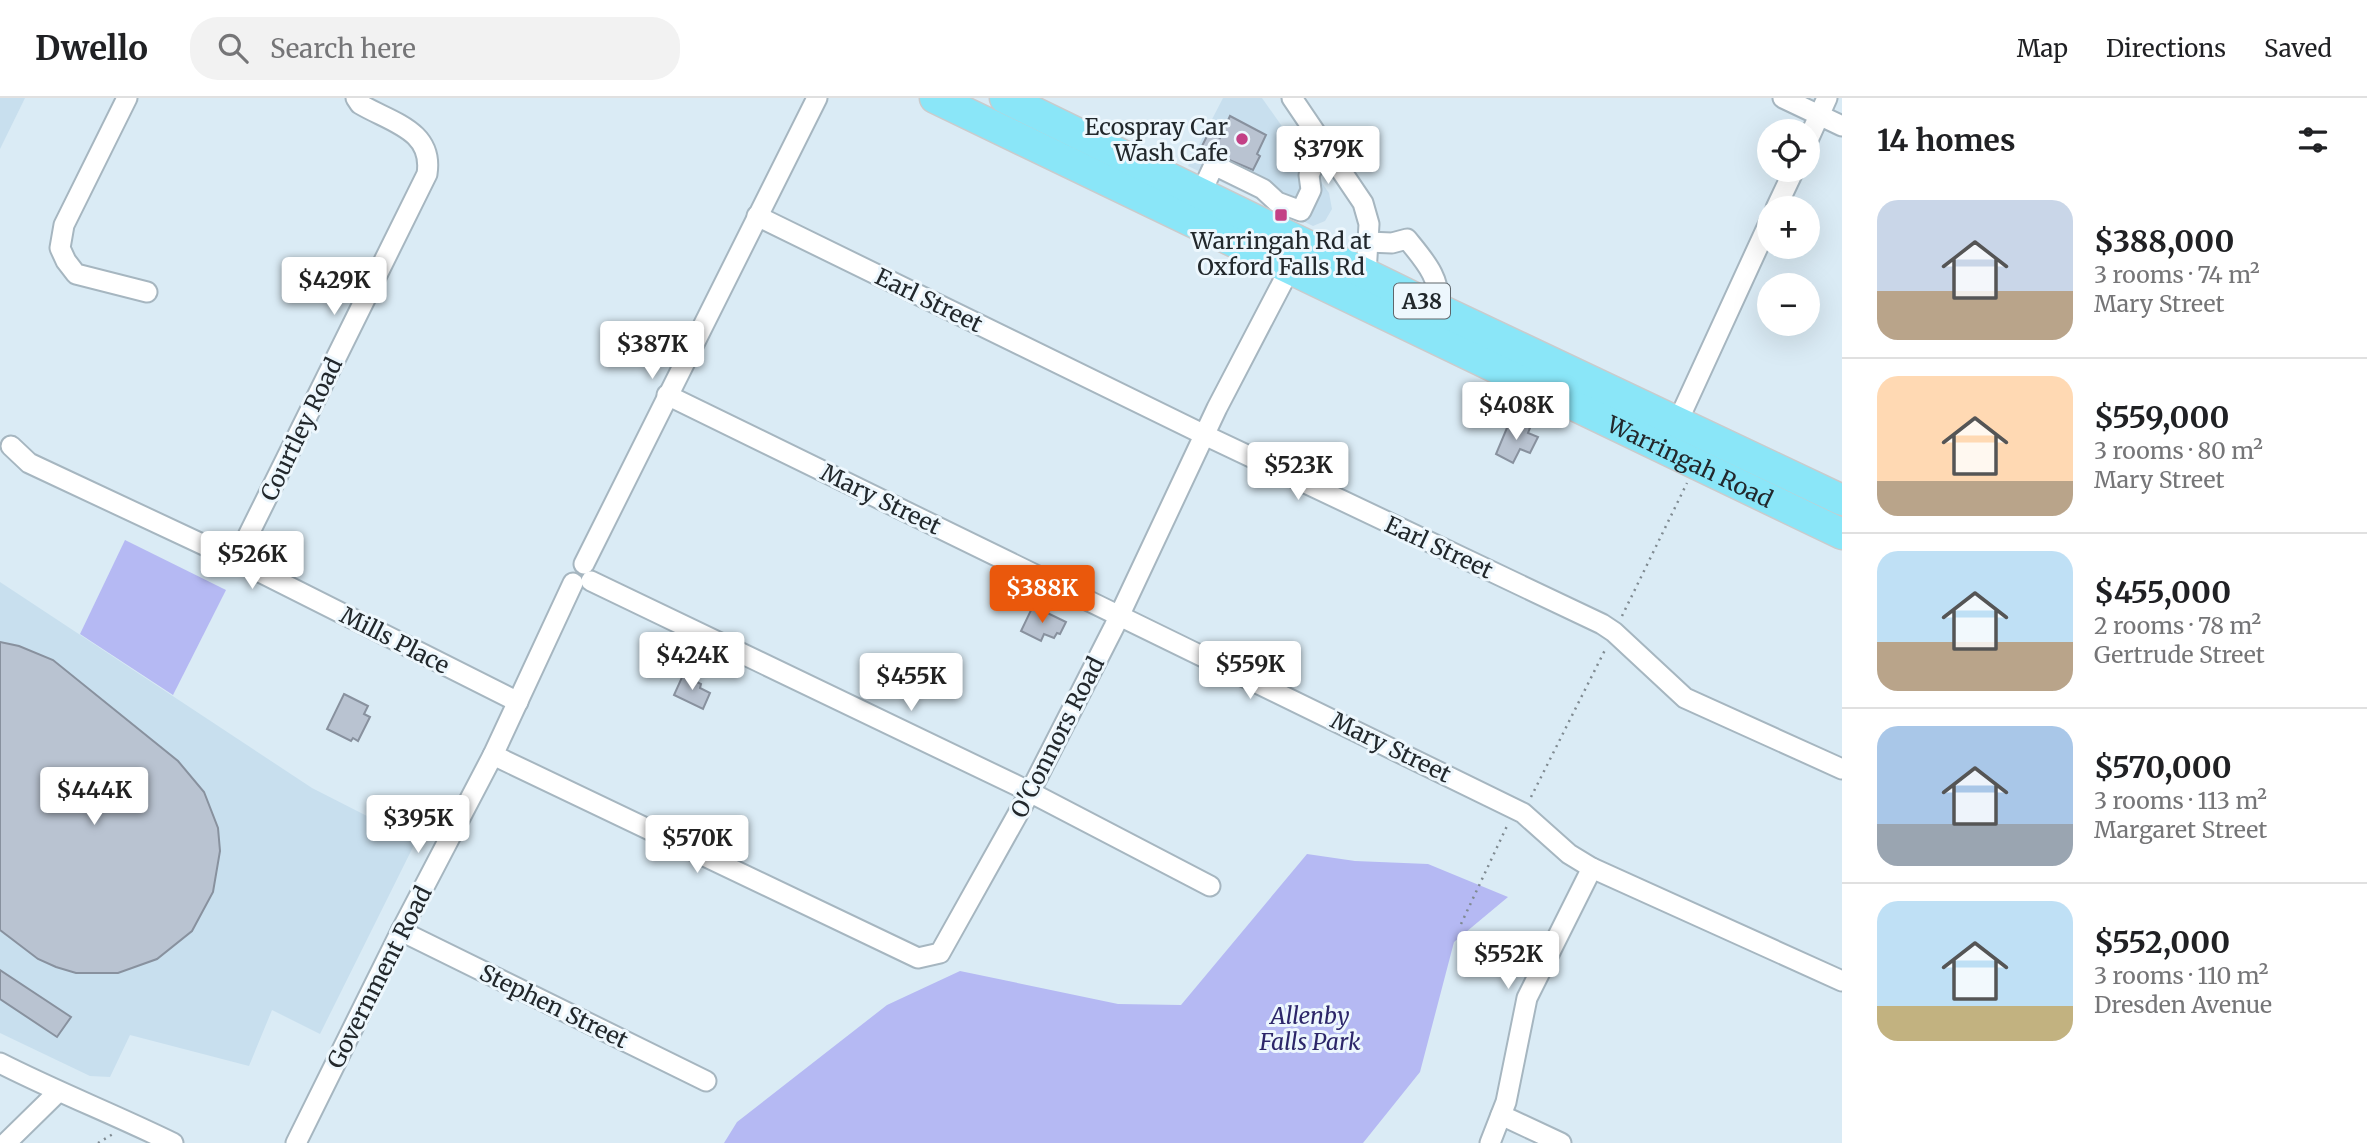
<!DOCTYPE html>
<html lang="en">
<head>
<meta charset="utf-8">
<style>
	:root { --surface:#fff; --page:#f2f2f2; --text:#202124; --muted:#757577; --line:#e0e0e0; --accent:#ea580c }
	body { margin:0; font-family:Merriweather,serif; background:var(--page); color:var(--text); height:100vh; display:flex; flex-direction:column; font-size:26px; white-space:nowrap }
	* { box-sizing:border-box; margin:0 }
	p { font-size:23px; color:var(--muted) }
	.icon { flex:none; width:38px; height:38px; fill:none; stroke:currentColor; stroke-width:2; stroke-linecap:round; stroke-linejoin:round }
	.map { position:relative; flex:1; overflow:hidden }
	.side { display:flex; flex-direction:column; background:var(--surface); width:525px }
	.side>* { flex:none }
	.buttons { position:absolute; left:1757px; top:21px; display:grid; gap:14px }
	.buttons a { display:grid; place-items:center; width:63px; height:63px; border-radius:50%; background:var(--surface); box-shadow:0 7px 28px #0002; font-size:35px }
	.price { position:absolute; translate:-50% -60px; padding:0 16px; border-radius:7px; background:#fff; color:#222; font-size:23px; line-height:46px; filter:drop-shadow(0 2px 4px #0008) }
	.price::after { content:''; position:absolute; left:50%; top:42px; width:21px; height:16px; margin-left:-10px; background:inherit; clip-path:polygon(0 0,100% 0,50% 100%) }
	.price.current { background:var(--accent); color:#fff }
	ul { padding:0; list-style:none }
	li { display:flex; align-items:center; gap:21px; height:175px; padding:0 35px }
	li+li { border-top:2px solid var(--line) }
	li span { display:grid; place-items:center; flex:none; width:196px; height:140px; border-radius:21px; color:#555 }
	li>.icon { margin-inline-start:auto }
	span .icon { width:84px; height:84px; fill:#fffc; stroke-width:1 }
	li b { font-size:30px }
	h2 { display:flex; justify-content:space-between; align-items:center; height:84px; padding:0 35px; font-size:30px }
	header { display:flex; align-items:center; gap:42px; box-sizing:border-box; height:98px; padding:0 35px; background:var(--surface); border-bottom:2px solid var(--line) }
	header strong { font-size:33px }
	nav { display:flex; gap:38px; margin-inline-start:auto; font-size:24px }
	.search { width:490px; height:63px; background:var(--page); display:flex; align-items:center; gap:18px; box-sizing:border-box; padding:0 24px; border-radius:28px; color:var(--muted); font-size:26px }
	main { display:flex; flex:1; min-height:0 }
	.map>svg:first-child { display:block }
	.built { fill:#c8dfee }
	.green { fill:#b5b9f3 }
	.building { fill:#b9c3d1; stroke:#88919e; stroke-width:2 }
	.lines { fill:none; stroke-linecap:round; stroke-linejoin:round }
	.minor-casing { stroke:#a6b6c0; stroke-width:23 }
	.highway-casing { stroke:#cacbcc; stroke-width:33 }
	.path { stroke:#7f8a91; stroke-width:2.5; stroke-dasharray:2 5; stroke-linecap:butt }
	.minor { stroke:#fff; stroke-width:19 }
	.highway { stroke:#8ae6f8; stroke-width:30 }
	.poi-dot { fill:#c34086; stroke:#edf7fd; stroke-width:2.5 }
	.labels { text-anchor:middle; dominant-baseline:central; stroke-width:6; stroke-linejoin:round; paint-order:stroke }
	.shield { fill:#edf7fd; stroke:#5f666b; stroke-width:2 }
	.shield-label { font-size:21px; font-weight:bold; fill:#22282c }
	.poi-label { font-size:23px; fill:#22282c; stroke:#edf7fd; text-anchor:end }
	.street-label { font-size:23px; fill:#22282c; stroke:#edf7fd }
	.park-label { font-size:23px; font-style:italic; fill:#2c2669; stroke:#edf7fd }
</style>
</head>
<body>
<header>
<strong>Dwello</strong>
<div class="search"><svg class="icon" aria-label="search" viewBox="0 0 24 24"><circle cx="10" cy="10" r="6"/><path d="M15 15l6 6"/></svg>Search here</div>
<nav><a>Map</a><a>Directions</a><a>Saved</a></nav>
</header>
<main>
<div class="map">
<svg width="1842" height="1045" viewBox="0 0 1842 1045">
	<rect width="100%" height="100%" fill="#daebf5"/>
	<!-- built -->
	<g class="built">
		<polygon points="0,0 25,0 0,51"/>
		<polygon points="1223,0 1262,0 1329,95 1332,111 1325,123 1313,128 1188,68"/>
		<polygon points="0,484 312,690 416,743 320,936 272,912 249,968 130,937 110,979 90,978 0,935"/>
	</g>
	<!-- green -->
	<g class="green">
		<polygon points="125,442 226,492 173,597 80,536"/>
		<polygon points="1307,756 1355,763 1428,766 1508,799 1454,844 1420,974 1363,1045 724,1045 737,1024 887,907 960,873 1118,906 1181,907"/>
	</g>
	<!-- building -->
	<g class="building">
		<polygon points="1230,18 1266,37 1257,56 1260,58 1253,72 1201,50 1209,34 1220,40"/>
		<polygon points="1516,323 1530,330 1528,335 1538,339 1530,355 1520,351 1513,365 1496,356 1509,325 1514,327"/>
		<polygon points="1033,508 1066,524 1060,536 1057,535 1054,540 1044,536 1041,543 1021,533"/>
		<polygon points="0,544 19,548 53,562 178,663 204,694 218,730 220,753 213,794 192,833 157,861 118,875 76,875 56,869 38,861 0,832"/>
		<polygon points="683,577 701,586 700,590 710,595 703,611 674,597"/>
		<polygon points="344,596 368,608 364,616 370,619 358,643 353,640 351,643 327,631"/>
		<polygon points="0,872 71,919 57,939 0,901"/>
	</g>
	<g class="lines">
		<defs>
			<g id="minor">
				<polyline points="127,0 64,127 60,150 66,163 76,176 147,194"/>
				<polyline points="1292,0 1363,105 1369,126 1366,176"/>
				<polyline points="1783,0 1842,28"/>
				<polyline points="1808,42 1827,0"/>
				<polyline points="1201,95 1214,67 1263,91 1277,104 1301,113 1311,92 1309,77 1317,60 1329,54"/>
				<polyline points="1776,110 1794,72"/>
				<polyline points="757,118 1215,342 1602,526 1614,534 1685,600 1842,671"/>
				<path d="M 1368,144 L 1392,145 L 1407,141 C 1424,162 1443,182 1437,210"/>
				<polyline points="667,297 1523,715 1569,756 1592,770 1842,883"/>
				<polyline points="1678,323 1769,125"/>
				<polyline points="11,348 29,365 236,462 518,604"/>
				<path d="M 236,462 L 427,76 C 434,32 390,24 360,6 L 356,0"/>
				<polyline points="584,466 817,0"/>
				<polyline points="591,483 1022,690 1210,788"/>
				<polyline points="493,657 918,860 940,855 1029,696 1114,529 1217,310 1289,172"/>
				<polyline points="401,833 706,983"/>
				<path d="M 0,965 C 57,994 116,1017 173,1045"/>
				<polyline points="1501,1017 1561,1045"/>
				<polyline points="6,1045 58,994"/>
				<polyline points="296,1045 401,833 493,657 573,485"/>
				<polyline points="1490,1045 1506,1004 1527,900 1592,770"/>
			</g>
			<g id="highway">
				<path id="s1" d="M 935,0 L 1842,436"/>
				<polyline points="1005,0 1413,199 1842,402"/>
			</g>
		</defs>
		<!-- minor casing -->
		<use href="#minor" class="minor-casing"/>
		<!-- highway casing -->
		<use href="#highway" class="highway-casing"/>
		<!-- path -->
		<g class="path">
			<polyline points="1622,518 1687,385"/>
			<polyline points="1531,699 1605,552"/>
			<polyline points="1461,826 1507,728"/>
			<polyline points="98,1045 113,1036"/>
		</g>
		<!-- minor -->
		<use href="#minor" class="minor"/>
		<!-- highway -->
		<use href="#highway" class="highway"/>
	</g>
	<!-- markers -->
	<g class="poi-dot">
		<circle cx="1242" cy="41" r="7"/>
		<rect x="1274" y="110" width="14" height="14" rx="3.5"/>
	</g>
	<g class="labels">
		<!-- shield labels -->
		<rect class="shield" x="1394" y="185.5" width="56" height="35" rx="5"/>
		<g class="shield-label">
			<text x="1422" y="203">A38</text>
		</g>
		<!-- poi labels -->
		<g class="poi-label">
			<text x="1228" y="28">Ecospray Car<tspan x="1228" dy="26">Wash Cafe</tspan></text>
			<text x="1281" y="142" text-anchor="middle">Warringah Rd at<tspan x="1281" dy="26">Oxford Falls Rd</tspan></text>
		</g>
		<!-- street labels -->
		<g class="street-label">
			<text transform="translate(929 202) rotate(26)">Earl Street</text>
			<text transform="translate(301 331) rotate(-64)">Courtley Road</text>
			<text stroke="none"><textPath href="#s1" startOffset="838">Warringah Road</textPath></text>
			<text transform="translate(881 401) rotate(26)">Mary Street</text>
			<text transform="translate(1439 449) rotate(25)">Earl Street</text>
			<text transform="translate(395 542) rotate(27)">Mills Place</text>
			<text transform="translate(1057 639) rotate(-63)">O'Connors Road</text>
			<text transform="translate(1391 649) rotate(26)">Mary Street</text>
			<text transform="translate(379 879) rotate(-63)">Government Road</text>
			<text transform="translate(554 908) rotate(26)">Stephen Street</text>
		</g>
		<!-- park labels -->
		<g class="park-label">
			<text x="1310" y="917">Allenby<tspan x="1310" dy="26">Falls Park</tspan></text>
		</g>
	</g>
</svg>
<div class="buttons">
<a><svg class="icon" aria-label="locate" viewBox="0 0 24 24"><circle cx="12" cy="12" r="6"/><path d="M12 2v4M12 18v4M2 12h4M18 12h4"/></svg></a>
<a>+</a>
<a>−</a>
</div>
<b class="price" style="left:1328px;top:88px">$379K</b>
<b class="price" style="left:334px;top:219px">$429K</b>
<b class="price" style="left:652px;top:283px">$387K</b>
<b class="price" style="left:1516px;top:344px">$408K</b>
<b class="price" style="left:1298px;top:404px">$523K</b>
<b class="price" style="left:252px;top:493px">$526K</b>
<b class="price current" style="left:1042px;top:527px">$388K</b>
<b class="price" style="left:692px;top:594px">$424K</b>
<b class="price" style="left:1250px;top:603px">$559K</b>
<b class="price" style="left:911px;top:615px">$455K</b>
<b class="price" style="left:94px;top:729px">$444K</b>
<b class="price" style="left:418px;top:757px">$395K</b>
<b class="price" style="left:697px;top:777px">$570K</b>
<b class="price" style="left:1508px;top:893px">$552K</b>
</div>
<section class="side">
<h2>14 homes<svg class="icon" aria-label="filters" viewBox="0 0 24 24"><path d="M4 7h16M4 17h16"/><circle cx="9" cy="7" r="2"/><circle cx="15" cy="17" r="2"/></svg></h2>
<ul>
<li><span style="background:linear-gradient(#c9d6e8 65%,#b9a48a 0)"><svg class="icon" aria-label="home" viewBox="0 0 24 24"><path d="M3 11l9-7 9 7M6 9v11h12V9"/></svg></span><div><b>$388,000</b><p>3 rooms · 74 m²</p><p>Mary Street</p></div></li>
<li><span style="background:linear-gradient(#ffd9b3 75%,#b9a48a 0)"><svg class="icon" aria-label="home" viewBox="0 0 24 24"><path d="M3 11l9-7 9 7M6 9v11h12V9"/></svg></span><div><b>$559,000</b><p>3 rooms · 80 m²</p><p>Mary Street</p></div></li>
<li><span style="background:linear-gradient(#bfe0f5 65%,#b9a48a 0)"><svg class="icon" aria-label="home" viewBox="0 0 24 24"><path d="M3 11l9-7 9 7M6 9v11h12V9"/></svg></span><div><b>$455,000</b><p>2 rooms · 78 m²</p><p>Gertrude Street</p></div></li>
<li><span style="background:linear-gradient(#a9c7e8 70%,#9aa5b1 0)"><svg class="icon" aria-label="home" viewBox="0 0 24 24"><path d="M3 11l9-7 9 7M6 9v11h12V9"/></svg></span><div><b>$570,000</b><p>3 rooms · 113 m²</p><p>Margaret Street</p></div></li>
<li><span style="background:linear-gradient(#bfe0f5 75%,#c2b280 0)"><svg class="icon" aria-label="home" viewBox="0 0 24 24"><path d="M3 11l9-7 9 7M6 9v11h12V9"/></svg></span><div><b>$552,000</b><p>3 rooms · 110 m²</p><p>Dresden Avenue</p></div></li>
</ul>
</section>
</main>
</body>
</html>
